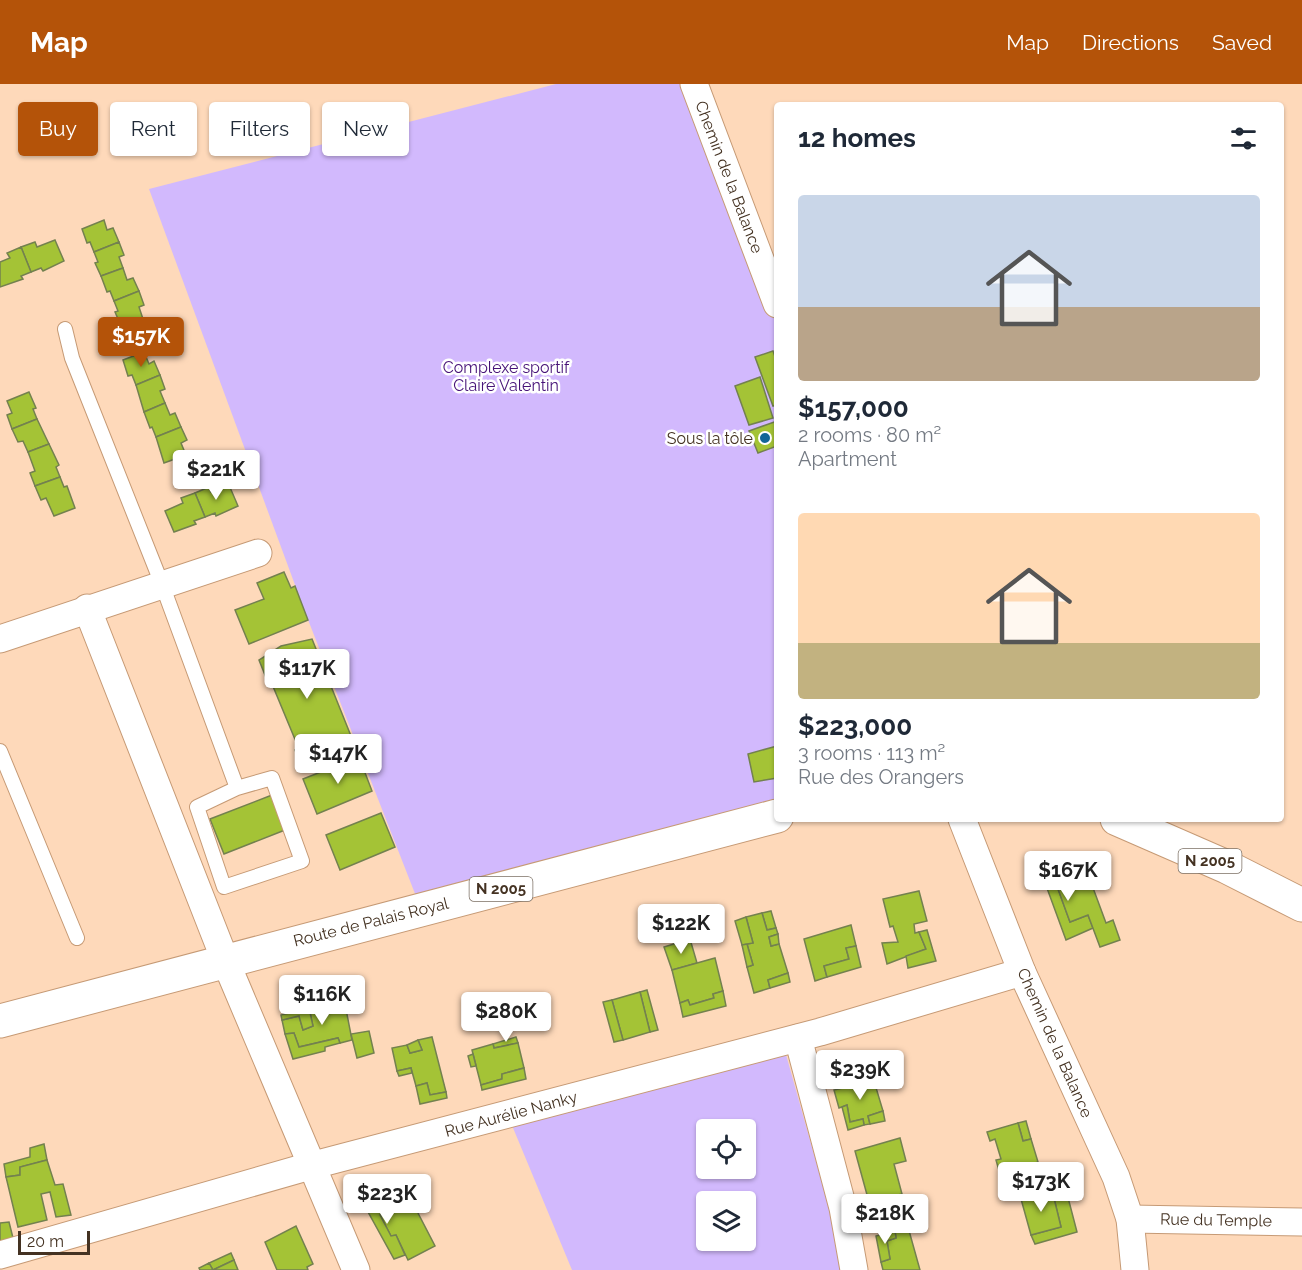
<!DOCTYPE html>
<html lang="en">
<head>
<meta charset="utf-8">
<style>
	:root { --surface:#fff; --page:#f2f2f3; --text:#1f2937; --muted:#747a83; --accent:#b45309 }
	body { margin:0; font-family:Raleway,sans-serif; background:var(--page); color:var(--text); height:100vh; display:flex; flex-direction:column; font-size:22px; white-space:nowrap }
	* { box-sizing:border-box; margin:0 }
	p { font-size:20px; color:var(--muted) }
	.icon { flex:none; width:33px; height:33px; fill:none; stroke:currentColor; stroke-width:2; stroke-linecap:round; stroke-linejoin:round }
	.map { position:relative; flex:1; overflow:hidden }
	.details { position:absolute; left:774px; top:18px; width:510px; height:720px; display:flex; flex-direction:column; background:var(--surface); border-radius:6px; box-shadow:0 2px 4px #0004 }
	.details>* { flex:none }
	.hud { position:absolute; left:18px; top:18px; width:570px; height:54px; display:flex; gap:12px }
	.fabs { position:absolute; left:696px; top:1035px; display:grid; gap:12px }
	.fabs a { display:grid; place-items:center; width:60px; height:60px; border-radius:6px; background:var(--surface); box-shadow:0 2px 4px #0004; font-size:30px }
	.scale { position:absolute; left:18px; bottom:15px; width:72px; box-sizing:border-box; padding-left:6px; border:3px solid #443222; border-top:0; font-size:16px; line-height:21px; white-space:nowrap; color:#443222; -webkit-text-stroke:4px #fff; paint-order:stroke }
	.price { position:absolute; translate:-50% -51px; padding:0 14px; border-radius:6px; background:#fff; color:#222; font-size:20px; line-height:39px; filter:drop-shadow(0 2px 3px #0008) }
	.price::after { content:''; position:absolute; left:50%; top:36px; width:18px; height:14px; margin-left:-9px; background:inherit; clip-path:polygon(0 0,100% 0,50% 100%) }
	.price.on { background:var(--accent); color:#fff }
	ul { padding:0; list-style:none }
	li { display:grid; align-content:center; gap:12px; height:318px; padding:0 24px }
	li span { display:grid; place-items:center; height:186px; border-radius:6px; color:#555 }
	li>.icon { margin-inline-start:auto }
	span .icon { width:108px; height:108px; fill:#fffc; stroke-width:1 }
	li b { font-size:26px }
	h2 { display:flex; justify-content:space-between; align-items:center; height:72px; padding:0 24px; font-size:26px }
	.chip { padding:0 21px; border-radius:6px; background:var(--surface); box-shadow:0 2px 4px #0004; font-size:21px; line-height:54px }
	.chip.on { background:var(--accent); color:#fff }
	header { display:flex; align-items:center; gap:36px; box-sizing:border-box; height:84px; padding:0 30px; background:var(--accent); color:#fff }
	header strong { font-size:28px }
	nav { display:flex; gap:33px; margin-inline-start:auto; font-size:21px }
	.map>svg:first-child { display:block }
	.green { fill:#d2b9fd; fill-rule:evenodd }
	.building { fill:#a4c336; stroke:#73814f; stroke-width:1.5 }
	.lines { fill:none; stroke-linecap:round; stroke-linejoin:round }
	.service-casing { stroke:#c69a75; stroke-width:16 }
	.minor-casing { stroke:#c69a75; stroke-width:29 }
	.primary-casing { stroke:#c69a75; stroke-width:35 }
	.service { stroke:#fff; stroke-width:14 }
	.minor { stroke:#fff; stroke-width:27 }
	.primary { stroke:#fff; stroke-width:33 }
	.poi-dot { fill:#126697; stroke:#fff; stroke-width:2 }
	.labels { text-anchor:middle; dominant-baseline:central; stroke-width:5; stroke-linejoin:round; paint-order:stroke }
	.shield { fill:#fff; stroke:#7c7064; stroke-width:1.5 }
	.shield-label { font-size:15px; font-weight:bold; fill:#443222 }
	.street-label { font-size:16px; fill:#443222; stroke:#fff }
	.park-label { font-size:16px; fill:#461277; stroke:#fff }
	.poi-label { font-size:16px; fill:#443222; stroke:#fff; text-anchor:end }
</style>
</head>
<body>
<header>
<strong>Map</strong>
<nav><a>Map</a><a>Directions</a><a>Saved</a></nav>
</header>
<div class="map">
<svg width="1302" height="1186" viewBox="0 0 1302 1186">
	<rect width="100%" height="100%" fill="#fed9ba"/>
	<!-- green -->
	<g class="green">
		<polygon points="556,0 694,0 777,221 777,732 421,825 305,528 149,105"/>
		<path d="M 785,967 L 845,1181 L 843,1186 L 572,1186 L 511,1039 ZM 706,1046 L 746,1046 L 746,1084 L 706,1084 ZM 706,1118 L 746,1118 L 746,1156 L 706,1156 Z"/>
	</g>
	<!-- building -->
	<g class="building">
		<polygon points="104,136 107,146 113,144 119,158 94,168 90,158 87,159 82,145"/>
		<polygon points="55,156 64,177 43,187 41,184 31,188 21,163 35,158 37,163"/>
		<polygon points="119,158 124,171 119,173 123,184 101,192 95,179 98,178 94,168"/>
		<polygon points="21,163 31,188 21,192 23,195 0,203 0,178 10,174 7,169"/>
		<polygon points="123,184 127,196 133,194 139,207 114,217 110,207 107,208 101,192"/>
		<polygon points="139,207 144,221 139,223 143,235 122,244 115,228 118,227 114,217"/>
		<polygon points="773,267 777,278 777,321 773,322 755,273"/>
		<polygon points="144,268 149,280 154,277 160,291 136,301 132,291 128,292 123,276"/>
		<polygon points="160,291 165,305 160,307 165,319 144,328 136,301"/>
		<polygon points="760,293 773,334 749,341 735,302"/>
		<polygon points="29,308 36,324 33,325 37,335 12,345 7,331 12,329 7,317"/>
		<polygon points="165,319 170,331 175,329 181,343 156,353 152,343 150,344 144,328"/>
		<polygon points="37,335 49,360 28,368 23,357 18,358 12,345"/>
		<polygon points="777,337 777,362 758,369 749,347"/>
		<polygon points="181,343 187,356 181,359 186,371 164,379 156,353"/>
		<polygon points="49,360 59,381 56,383 60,393 35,402 30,389 35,387 28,368"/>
		<polygon points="60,393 64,403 67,402 75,424 54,432 46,414 41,416 35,402"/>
		<polygon points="229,401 238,422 216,432 215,429 205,433 195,409 209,403 211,408"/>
		<polygon points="195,409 205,433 194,437 196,440 174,448 165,427 183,419 181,414"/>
		<polygon points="284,488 291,504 295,502 308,536 249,560 235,526 264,515 257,499"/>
		<polygon points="312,555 353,657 331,671 314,677 312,673 300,678 295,666 299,665 272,600 269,601 259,576 281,562"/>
		<polygon points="777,662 777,694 754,698 748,670"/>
		<polygon points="359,673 372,707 317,730 303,695"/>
		<polygon points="272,711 285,746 224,770 210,735"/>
		<polygon points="381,729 395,763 340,786 326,751"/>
		<polygon points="1085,782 1089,793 1058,805 1070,838 1088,831 1093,844 1066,856 1044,796"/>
		<polygon points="1089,793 1106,839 1113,836 1120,856 1100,863 1088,831 1070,838 1058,805"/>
		<polygon points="919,807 927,837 914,840 915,849 919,848 926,865 887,880 882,859 898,858 893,842 890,843 883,815"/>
		<polygon points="771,827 776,844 767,846 762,829"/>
		<polygon points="762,829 767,846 776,844 778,850 769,853 771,862 779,860 788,889 768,896 770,904 754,909 747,883 753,881 747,860 753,859 746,833"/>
		<polygon points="746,833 753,859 742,861 735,837"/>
		<polygon points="851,841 856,862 846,864 849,875 824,882 827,893 815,897 804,855"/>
		<polygon points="927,846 936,877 908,884 906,872 926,865 919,848"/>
		<polygon points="778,850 779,860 771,862 769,853"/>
		<polygon points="690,855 697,879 672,886 664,863"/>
		<polygon points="747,860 753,881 747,883 742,861"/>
		<polygon points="856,862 861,883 827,893 824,882 849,875 846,864"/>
		<polygon points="715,874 723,907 713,910 714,914 690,921 688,916 680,919 672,886"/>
		<polygon points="788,889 790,898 770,904 768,896"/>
		<polygon points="647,906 658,946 650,948 640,908"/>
		<polygon points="723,907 726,922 683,933 680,919 688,916 690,921 714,914 713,910"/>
		<polygon points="640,908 650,948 623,956 612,916"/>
		<polygon points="344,915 352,956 340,959 338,954 299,963 294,949 285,950 282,936 299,932 303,946 313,942 309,924 317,923 319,927 330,924 329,919"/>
		<polygon points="612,916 623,956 614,958 603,918"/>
		<polygon points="309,924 313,942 303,946 299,932 282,936 281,931"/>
		<polygon points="369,947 374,969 357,974 351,950"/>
		<polygon points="294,949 299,963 338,954 340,959 325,963 325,967 293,975 285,950"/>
		<polygon points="432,953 446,1008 430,1011 427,999 416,1002 411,984 397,987 392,964 407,961 410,969 422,966 418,956"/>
		<polygon points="516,953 518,959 494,964 493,960"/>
		<polygon points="418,956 422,966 410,969 407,961"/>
		<polygon points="518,959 524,984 502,990 502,995 481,1001 472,966 493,960 494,964"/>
		<polygon points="473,970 476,982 471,983 468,972"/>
		<polygon points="411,984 412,989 399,992 397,987"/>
		<polygon points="524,984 526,995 482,1006 481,1001 502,995 502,990"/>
		<polygon points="873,991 874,997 857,1001 856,996"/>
		<polygon points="874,997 883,1027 868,1032 870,1040 864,1041 863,1035 850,1038 847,1021 839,1024 834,1006"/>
		<polygon points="427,999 430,1011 446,1008 447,1014 420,1020 416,1002"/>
		<polygon points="847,1021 850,1038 863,1035 864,1041 848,1046 842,1023"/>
		<polygon points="883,1027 885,1037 870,1040 868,1032"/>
		<polygon points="1026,1037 1031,1055 1023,1057 1018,1039"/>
		<polygon points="1018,1039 1023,1057 1031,1055 1038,1078 1000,1090 996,1076 1001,1075 995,1055 990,1057 987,1048"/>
		<polygon points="900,1054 906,1077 894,1080 902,1110 869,1118 855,1067"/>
		<polygon points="44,1060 47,1076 20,1083 20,1091 6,1093 4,1080 30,1073 30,1064"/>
		<polygon points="47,1076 55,1101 63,1100 71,1131 56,1133 50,1108 41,1110 47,1136 18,1143 6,1093 20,1091 20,1083"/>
		<polygon points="1065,1102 1077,1148 1035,1160 1031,1151 1061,1143 1052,1106"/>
		<polygon points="418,1104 427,1124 418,1129 435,1162 408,1176 396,1151 391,1152 380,1131 392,1126 390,1121 400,1116 399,1112"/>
		<polygon points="1052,1106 1061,1143 1031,1151 1021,1115"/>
		<polygon points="396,1107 400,1116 390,1121 392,1126 380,1131 391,1152 396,1151 405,1171 394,1175 367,1126 388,1116 386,1113"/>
		<polygon points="9,1138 14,1158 0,1162 0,1139"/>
		<polygon points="296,1142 313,1180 307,1183 308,1186 277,1186 265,1158"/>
		<polygon points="908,1143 920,1186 883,1186 881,1178 890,1175 887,1157 896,1154 895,1147"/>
		<polygon points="895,1147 896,1154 887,1157 890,1175 881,1178 876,1152"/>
		<polygon points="231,1169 234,1176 213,1186 209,1179"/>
		<polygon points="234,1176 238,1186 213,1186"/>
		<polygon points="209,1179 213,1186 200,1186 199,1184"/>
	</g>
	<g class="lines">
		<defs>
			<g id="service">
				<polyline points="65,245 72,274 163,503 237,704 272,694 302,777 224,803 197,723 237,704"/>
				<polyline points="0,667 77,854"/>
			</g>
			<g id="minor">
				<polyline points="694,0 777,220"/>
				<polyline points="87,524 225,876 356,1186"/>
				<polyline points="0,555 258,469"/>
				<polyline points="962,735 1022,888 1116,1093 1130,1135 1135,1186"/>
				<polyline points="798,954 843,1124 854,1186"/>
				<polyline points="1130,1135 1302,1138"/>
				<polyline points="0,1171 310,1082 820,948 1022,888"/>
			</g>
			<g id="primary">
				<polyline points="1117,735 1227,783 1302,821"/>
				<polyline points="0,937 777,732"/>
			</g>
		</defs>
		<!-- service casing -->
		<use href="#service" class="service-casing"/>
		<!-- minor casing -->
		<use href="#minor" class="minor-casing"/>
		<!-- primary casing -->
		<use href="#primary" class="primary-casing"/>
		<!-- service -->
		<use href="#service" class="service"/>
		<!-- minor -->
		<use href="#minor" class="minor"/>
		<!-- primary -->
		<use href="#primary" class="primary"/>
	</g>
	<!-- markers -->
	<circle class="poi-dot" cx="765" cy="354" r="6"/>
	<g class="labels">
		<!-- shield labels -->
		<g class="shield">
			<rect x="1178.5" y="765" width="63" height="24" rx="4.5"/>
			<rect x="469.5" y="793" width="63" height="24" rx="4.5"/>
		</g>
		<g class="shield-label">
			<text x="1210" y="777">N 2005</text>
			<text x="501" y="805">N 2005</text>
		</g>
		<!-- street labels -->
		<g class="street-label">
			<text transform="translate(729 93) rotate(69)">Chemin de la Balance</text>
			<text transform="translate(371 838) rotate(-14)">Route de Palais Royal</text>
			<text transform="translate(1055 959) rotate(66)">Chemin de la Balance</text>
			<text transform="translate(511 1030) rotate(-15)">Rue Aurélie Nanky</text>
			<text transform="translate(1216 1136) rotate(1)">Rue du Temple</text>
		</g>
		<!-- park labels -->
		<g class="park-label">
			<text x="506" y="283">Complexe sportif<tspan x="506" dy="18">Claire Valentin</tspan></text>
		</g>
		<!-- poi labels -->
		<g class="poi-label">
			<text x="753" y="354">Sous la tôle</text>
		</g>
	</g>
</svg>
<div class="fabs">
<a><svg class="icon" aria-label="locate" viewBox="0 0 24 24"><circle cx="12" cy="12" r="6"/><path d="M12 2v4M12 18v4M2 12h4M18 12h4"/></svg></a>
<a><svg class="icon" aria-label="layers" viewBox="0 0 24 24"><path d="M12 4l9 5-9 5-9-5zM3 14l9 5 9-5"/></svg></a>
</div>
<div class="scale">20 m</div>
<b class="price on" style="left:141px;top:284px">$157K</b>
<b class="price" style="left:216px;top:417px">$221K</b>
<b class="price" style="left:307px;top:616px">$117K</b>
<b class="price" style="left:338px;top:701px">$147K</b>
<b class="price" style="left:1068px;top:818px">$167K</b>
<b class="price" style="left:681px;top:871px">$122K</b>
<b class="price" style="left:322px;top:942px">$116K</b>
<b class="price" style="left:506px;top:959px">$280K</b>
<b class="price" style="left:860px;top:1017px">$239K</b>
<b class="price" style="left:1041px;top:1129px">$173K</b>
<b class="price" style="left:387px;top:1141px">$223K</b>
<b class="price" style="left:885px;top:1161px">$218K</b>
<div class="hud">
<a class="chip on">Buy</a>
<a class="chip">Rent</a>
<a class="chip">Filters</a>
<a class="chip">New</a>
</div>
<section class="details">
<h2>12 homes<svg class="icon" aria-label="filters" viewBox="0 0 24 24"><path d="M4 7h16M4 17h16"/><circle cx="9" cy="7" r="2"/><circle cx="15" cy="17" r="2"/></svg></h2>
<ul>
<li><span style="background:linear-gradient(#c9d6e8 60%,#b9a48a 0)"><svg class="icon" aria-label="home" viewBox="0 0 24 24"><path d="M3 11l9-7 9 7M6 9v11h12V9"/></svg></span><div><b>$157,000</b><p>2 rooms · 80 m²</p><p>Apartment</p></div></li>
<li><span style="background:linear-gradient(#ffd9b3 70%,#c2b280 0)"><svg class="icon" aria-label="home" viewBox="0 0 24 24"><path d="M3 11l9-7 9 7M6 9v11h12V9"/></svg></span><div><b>$223,000</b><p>3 rooms · 113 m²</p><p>Rue des Orangers</p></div></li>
</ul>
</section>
</div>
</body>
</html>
